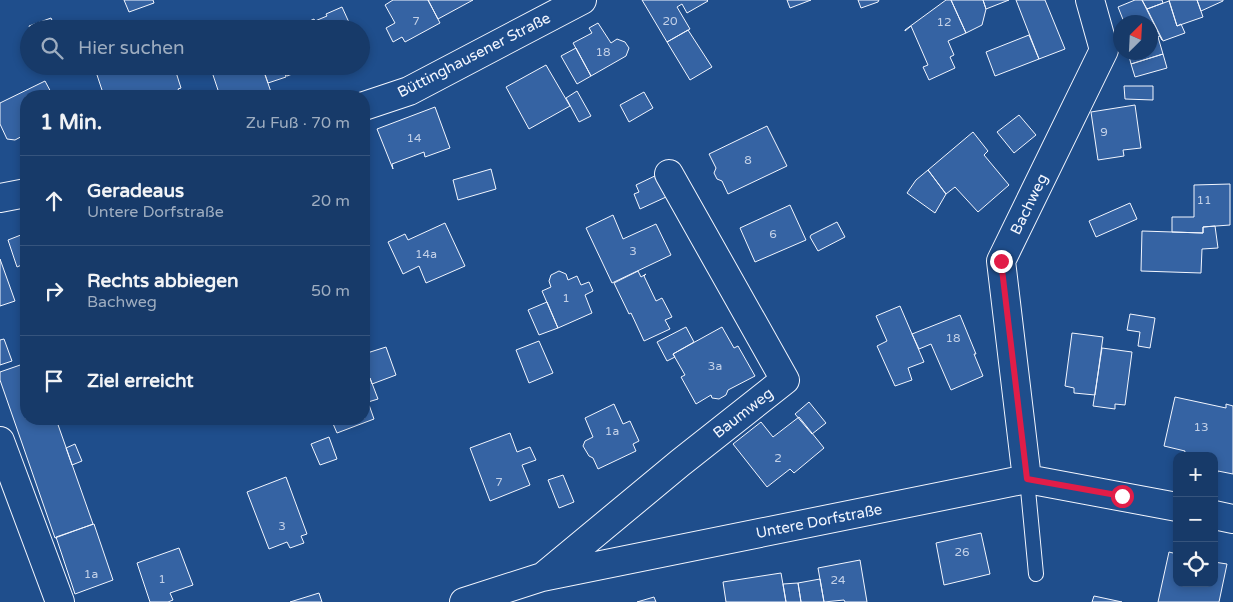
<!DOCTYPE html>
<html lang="de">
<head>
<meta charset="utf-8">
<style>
  body { margin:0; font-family:"Varela Round",sans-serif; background:#244571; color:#f1f3f6 }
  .controls { position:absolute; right:15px; bottom:15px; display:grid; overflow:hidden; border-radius:10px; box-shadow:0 2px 8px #0003 }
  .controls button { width:45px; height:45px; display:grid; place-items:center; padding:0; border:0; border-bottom:1px solid #36547d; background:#173a69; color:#f1f3f6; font:25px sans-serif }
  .compass { position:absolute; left:1113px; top:15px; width:45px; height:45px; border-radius:50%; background:#173a69; box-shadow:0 2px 8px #0003; rotate:24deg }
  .stop { position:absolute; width:15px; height:15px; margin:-11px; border:4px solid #e11d48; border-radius:50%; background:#fff }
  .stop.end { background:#e11d48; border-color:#fff; box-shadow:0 1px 5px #0008 }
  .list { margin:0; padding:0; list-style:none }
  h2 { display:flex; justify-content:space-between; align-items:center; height:65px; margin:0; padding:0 20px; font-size:21px }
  h2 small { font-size:16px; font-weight:400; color:#9eadc0 }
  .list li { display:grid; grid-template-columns:32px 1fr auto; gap:15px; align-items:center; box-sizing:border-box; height:90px; padding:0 20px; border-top:1px solid #36547d }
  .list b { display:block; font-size:19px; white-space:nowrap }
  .list p { margin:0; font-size:16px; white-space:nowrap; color:#9eadc0 }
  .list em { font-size:16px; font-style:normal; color:#9eadc0 }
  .icon { flex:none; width:28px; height:28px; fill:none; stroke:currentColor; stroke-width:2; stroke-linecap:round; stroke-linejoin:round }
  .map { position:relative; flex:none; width:1233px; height:602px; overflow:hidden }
  .search { position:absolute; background:#173a69; box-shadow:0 2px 8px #0003; left:20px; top:20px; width:350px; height:55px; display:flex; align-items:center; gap:12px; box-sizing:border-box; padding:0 18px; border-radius:28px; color:#9eadc0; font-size:19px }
  .panel { position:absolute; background:#173a69; box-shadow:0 2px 8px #0003; left:20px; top:90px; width:350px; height:335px; border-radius:20px }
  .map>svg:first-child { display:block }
  .building { fill:#3563a3; stroke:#f2f6ff }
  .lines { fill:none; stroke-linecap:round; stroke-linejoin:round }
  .lane-casing { stroke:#f2f6ff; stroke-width:16 }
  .street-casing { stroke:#f2f6ff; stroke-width:30 }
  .lane { stroke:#1f4e8c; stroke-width:14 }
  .street { stroke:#1f4e8c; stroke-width:28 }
  .route { stroke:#e11d48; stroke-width:6 }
  .labels { text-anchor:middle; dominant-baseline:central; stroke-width:4; stroke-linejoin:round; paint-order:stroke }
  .number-label { font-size:12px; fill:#c3d1e8 }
  .street-label { font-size:15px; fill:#f2f6ff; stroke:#1f4e8c }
</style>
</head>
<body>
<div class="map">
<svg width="1233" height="602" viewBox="0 0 1233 602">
  <rect width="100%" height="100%" fill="#1f4e8c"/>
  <path class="building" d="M124,0H153L154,3L129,12Z
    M393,0H428L440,23L405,42L402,37L393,42L386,28L395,23L385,5Z
    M428,0H473L438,19Z
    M642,0H707L708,1L687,13L682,4L677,7L690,29L667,42Z
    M787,0H811L790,8Z
    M858,0H879L878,2L861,8Z
    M946,0H951L966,33L948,41L954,55L950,57L955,68L929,80L923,67L928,65L911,26L905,31V30Z
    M951,0H983L986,9L982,25L966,33Z
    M983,0H1009L986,9Z
    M1016,0H1045L1065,49L1039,59Z
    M1135,0H1142L1162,40L1160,36L1158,37L1163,54L1131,64L1128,52H1150V22H1124L1118,7Z
    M1142,0H1162L1163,3L1147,9Z
    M1169,0H1197L1203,17L1177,26Z
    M1197,0H1223V1L1201,11Z
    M1169,1L1177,26L1181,24L1185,33L1163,41L1147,9Z
    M342,7L352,29H292L314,19L315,21L327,16L326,14Z
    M51,18L56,29H30L29,26Z
    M598,23L611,43L617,39L625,42L629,48L626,56L591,76L573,43L592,33L589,28Z
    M688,30L712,67L690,80L667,42Z
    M1029,35L1039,59L995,76L986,52Z
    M576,48L591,76L577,84L561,56Z
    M1163,54L1167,68L1135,77L1131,64Z
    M546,65L570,106L529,129L506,87Z
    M94,66H174L181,88L178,89L181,96H104Z
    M210,66H262L271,92L259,96H220Z
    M262,66H283L286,77L268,83Z
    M283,66H307L308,68L287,76Z
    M45,81L53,96H26V134L15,140L7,139L0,124V103Z
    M1124,86H1153V100L1125,99Z
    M577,91L591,116L579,122L566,98Z
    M644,92L653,108L629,122L620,105Z
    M1135,105L1141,148L1123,150L1124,156L1098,160L1091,112Z
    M435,107L450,148L425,157L424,152L392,164L393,169L377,129Z
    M1019,115L1036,135L1014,153L997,132Z
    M767,126L787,166L728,194L722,181L717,179L714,173L716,168L709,154Z
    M973,132L988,151L984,155L1009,185L978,212L955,187L946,194L928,170Z
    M491,169L496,189L458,200L453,180Z
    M928,170L946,194L935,213L907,193L916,180Z
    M661,173L666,197L640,209L634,194L639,192L636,185Z
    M1230,184V225L1203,227V233L1172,232V217H1194V185Z
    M1130,203L1137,219L1096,237L1089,221Z
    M790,205L806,240L755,262L740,228Z
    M613,215L623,239L656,224L671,255L612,283L586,228Z
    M837,222L845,237L818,251L810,237L811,235Z
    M445,223L465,266L426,283L419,266L403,274L388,242L405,234L408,240Z
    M1215,226L1218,248L1202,249L1201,273L1141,271L1142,231L1203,233V227Z
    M26,233V263L17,267L8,240Z
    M0,259L15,301L0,306Z
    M559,271L566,274L568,280L577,276L581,285L589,282L593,291L585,295L592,313L558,328L542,291L551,287L549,281L551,275Z
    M638,271L641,277L646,274L644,276L656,301L662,298L672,317L665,320L670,329L644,341L631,313L629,314L614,283Z
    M547,302L558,328L539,335L528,310Z
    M900,306L924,362L908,368L912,380L895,386L877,346L887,341L876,316Z
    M1130,314L1155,318L1150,348L1138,346L1140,332L1127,330Z
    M960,315L976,354H974L983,376L951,390L931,344L919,349L912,334Z
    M686,327L694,342L673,354L675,357L667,361L657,342Z
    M722,327L734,348L738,346L755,376L728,390L726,395L719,399L712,398L711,395L696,404L681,377L685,375L673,354Z
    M1072,333L1103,337L1095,395L1074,393V388L1065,386Z
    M4,339L12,361L0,365V340Z
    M539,341L553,373L529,383L516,350Z
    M386,347L396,375L372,384L370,378L367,379L364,371V354Z
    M1102,348L1132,352L1125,405L1115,404V409L1093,406Z
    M26,363V419H56L93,524L55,538L0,380V372Z
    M370,378L378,399L368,402L374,419L337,433L331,419H364V380Z
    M1175,397L1226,408V404L1233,406V474L1218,471L1217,475L1214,474V456H1184L1185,451L1164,446Z
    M809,402L826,423L812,434L795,414Z
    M614,404L623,424L630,421L639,441L633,444L636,451L598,469L593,458L589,456L583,446L585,441L593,437L585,418Z
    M799,417L824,448L794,473L790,469L767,487L733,444L761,422L773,437Z
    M510,433L517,452L530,447L536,460L522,465L530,485L490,501L470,448Z
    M329,437L337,459L320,465L311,444Z
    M75,444L82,461L72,465L66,448Z
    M563,475L574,502L559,508L548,480Z
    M286,477L307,534L301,536L304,543L290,548L287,542L269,549L247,492Z
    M94,524L113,580L75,594L56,537Z
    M981,533L990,574L944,585L936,543Z
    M179,548L193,585L170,593L173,600L168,602H150L137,563Z
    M1169,552L1177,554V583H1214V562L1227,564L1219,602H1158Z
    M860,560L867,602H845L844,600L824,602L818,568Z
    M781,573L786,602H726L723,582Z
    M820,579L824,602H801L798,583Z
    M798,583L801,602H786L783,584Z
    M319,593L322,602H290Z
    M1094,596L1122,602H1092Z
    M654,597L656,602H637Z"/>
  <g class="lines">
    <g class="lane-casing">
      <path id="lane" d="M1027,479L1036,574"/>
    </g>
    <g class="street-casing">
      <path id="street" d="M364,106L409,91L582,0
        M0,198L26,193
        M0,441L60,602
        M1027,479L1001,261L1104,50L1090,0
        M1214,515L1233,519
        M545,575L680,463L785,380L669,174
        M464,602L542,577L1027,479L1177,507"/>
    </g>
    <use href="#lane" class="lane"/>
    <use href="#street" class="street"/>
  </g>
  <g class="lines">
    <path class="route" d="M1001,261L1027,479L1122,496"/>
  </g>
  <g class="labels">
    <g class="number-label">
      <text x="416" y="21">7</text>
      <text x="670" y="21">20</text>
      <text x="944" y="22">12</text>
      <text x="603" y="52">18</text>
      <text x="1104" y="132">9</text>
      <text x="414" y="138">14</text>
      <text x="748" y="160">8</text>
      <text x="1204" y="200">11</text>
      <text x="773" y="234">6</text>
      <text x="633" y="251">3</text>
      <text x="426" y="254">14a</text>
      <text x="566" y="298">1</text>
      <text x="953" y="338">18</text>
      <text x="715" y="366">3a</text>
      <text x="1201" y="427">13</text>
      <text x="612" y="431">1a</text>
      <text x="778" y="458">2</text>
      <text x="499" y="482">7</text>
      <text x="282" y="526">3</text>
      <text x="962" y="552">26</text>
      <text x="91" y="574">1a</text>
      <text x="162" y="579">1</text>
      <text x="838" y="580">24</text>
    </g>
    <g class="street-label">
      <text transform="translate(474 55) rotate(-27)">Büttinghausener Straße</text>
      <text transform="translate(1029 204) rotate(-64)">Bachweg</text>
      <text transform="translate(743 413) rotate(-38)">Baumweg</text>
      <text transform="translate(819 521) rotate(-11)">Untere Dorfstraße</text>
    </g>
  </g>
</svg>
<div class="controls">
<button>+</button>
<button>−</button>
<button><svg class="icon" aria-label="locate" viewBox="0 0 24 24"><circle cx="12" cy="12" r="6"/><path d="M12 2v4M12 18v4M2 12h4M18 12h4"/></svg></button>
</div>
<svg class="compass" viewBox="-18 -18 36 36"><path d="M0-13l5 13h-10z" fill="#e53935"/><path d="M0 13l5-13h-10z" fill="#9eadc0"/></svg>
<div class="stop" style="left:1122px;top:496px"></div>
<div class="stop end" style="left:1001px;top:261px"></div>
<div class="search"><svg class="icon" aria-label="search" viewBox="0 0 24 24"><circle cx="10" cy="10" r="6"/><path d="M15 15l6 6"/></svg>Hier suchen</div>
<section class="panel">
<h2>1 Min.<small>Zu Fuß · 70 m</small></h2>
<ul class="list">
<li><svg class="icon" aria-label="ahead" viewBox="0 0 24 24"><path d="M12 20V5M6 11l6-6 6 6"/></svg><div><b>Geradeaus</b><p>Untere Dorfstraße</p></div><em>20 m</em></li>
<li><svg class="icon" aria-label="right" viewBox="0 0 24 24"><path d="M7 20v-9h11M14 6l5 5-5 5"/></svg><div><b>Rechts abbiegen</b><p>Bachweg</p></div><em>50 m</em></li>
<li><svg class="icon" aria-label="arrive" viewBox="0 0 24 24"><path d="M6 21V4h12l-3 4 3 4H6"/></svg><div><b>Ziel erreicht</b></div></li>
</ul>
</section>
</div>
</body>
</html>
